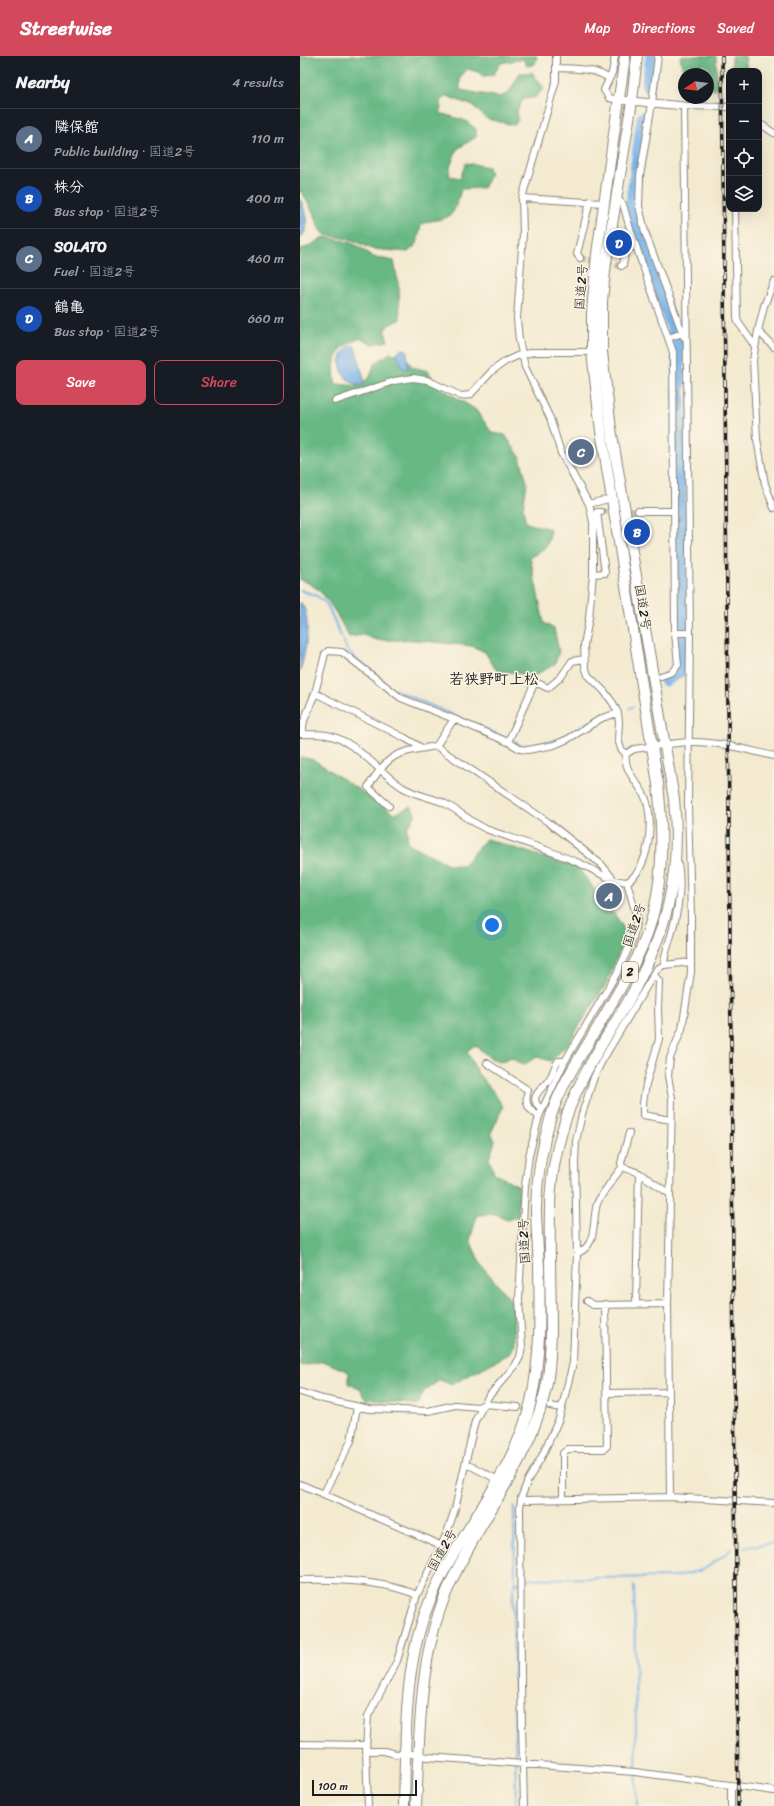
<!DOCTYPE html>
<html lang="en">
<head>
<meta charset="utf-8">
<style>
  body { margin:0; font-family:Sriracha,"Klee One",sans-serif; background:#242831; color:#f1f3f6 }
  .controls { position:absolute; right:12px; top:12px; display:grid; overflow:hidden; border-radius:8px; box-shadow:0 4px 16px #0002 }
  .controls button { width:36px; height:36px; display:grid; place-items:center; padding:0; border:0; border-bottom:1px solid #363941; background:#171b24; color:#f1f3f6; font:20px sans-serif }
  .compass { position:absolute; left:378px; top:12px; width:36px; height:36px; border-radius:50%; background:#171b24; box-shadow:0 4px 16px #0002; rotate:257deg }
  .scale { position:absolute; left:12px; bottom:10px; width:105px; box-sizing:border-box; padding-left:4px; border:2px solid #1c1c1c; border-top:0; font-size:11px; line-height:14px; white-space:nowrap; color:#1c1c1c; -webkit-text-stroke:3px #fcf5e5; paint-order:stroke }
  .you { position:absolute; left:192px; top:869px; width:14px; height:14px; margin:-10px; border:3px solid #fff; border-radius:50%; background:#1a73e8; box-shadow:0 0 0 6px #1a73e833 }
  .badge { display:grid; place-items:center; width:26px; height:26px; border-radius:50%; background:#d1495b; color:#fff; font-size:13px; font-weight:700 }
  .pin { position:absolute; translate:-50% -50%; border:2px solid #fff; box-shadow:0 1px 4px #0006 }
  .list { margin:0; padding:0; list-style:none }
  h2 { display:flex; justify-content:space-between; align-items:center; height:52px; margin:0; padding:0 16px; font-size:17px }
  h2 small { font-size:13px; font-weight:400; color:#9ea1a6 }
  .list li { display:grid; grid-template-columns:26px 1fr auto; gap:12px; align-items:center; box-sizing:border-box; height:60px; padding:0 16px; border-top:1px solid #363941 }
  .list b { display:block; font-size:15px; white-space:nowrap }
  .list p { margin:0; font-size:13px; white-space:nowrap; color:#9ea1a6 }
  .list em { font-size:13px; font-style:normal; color:#9ea1a6 }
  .actions { display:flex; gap:8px; padding:12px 16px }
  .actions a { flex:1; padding:9px 0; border:1px solid #d1495b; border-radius:8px; text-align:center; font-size:14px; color:#d1495b }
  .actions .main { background:#d1495b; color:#fff }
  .icon { flex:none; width:22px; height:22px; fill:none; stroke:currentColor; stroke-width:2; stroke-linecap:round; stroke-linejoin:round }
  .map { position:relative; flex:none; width:474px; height:1750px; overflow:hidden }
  header { display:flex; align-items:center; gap:24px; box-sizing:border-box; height:56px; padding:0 20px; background:#d1495b; color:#fff }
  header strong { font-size:19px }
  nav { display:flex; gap:22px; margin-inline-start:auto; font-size:14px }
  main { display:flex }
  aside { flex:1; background:#171b24 }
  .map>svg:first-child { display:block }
  .forest { fill:#68b884; stroke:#426a50 }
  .water { fill:#78b3e9; stroke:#4a6882 }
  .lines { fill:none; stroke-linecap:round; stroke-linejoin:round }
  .stream { stroke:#78b3e9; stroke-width:2 }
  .river { stroke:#78b3e9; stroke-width:13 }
  .minor-tunnel { stroke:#c8c1ac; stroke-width:6; stroke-dasharray:6 3; stroke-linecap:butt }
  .minor-casing { stroke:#888376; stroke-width:8 }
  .tertiary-casing { stroke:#888376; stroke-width:9 }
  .trunk-casing { stroke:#888376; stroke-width:12 }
  .minor { stroke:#fff; stroke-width:6 }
  .tertiary { stroke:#fff; stroke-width:7 }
  .trunk { stroke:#fff; stroke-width:10 }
  .rail-casing { stroke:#1c1c1c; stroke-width:3.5 }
  .rail { stroke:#fcf5e5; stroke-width:2; stroke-dasharray:6; stroke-linecap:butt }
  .labels { text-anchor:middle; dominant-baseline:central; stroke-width:3; stroke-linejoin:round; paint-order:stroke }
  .shield { fill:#fcf5e5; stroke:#5f5d58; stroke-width:1 }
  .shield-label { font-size:12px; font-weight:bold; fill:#1c1c1c }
  .street-label { font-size:13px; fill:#1c1c1c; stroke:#fcf5e5 }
  .quarter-label { font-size:15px; font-weight:bold; fill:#1c1c1c; stroke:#fcf5e5 }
</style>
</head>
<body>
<header>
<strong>Streetwise</strong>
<nav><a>Map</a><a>Directions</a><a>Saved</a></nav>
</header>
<main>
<aside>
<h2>Nearby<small>4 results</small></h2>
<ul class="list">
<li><span class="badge" style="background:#5c6f8a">A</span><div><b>隣保館</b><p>Public building · 国道2号</p></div><em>110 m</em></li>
<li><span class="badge" style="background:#1a4fb4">B</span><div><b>株分</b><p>Bus stop · 国道2号</p></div><em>400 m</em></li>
<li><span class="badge" style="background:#5c6f8a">C</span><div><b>SOLATO</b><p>Fuel · 国道2号</p></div><em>460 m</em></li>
<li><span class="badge" style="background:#1a4fb4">D</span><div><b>鶴亀</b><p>Bus stop · 国道2号</p></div><em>660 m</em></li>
</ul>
<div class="actions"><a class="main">Save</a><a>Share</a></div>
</aside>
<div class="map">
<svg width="474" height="1750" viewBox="0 0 474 1750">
  <rect width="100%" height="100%" fill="#fcf5e5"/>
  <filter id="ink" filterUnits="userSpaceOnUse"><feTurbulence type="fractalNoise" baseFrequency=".025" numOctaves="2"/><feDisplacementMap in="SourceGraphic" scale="8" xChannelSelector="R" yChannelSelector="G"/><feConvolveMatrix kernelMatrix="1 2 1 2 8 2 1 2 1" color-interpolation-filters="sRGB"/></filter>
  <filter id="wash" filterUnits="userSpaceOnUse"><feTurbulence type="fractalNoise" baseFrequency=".012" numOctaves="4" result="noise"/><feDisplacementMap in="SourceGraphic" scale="16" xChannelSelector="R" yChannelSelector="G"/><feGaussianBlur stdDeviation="0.9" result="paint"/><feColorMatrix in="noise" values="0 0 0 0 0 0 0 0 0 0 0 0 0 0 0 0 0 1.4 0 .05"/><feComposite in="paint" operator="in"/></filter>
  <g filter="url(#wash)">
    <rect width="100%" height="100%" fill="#f3ead0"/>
    <path class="forest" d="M0,0H237L235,8L227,10L223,3L201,7L193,19L183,20L178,16L167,13L160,22V34L199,41L208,38L220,17H233C236,26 242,26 244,33L234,42L223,43L217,55L218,64L214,69L187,63L173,50L147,40L142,43L140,57L166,65L176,73V81L157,93L150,111L149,120L160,122L166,107L188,111L190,119L183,132L161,133C159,140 156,156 149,160C141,165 130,163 121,169L117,188L108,196L72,193L53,184L26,179L19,173L16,162L2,136H0Z
      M380,0H416L417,31L413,35L411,15L404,8L397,10L394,18L384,17Z
      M432,0H445L447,15H432Z
      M24,181L48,186L60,191L73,201L94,205L99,232L100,264L88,269L85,275L88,285L73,288L59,282C34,295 33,301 35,328L58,330L70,321L75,307L90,297L106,301L112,311L128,315L138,330L176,354L192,377L205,379L220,401L227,427L223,452L226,467L250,473C250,490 245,494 230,501L244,567L254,573L259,595L255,608L234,620L196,614L185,596L172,590L116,584H77L63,579L49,581C37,560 25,530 0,524V193L8,191Z
      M0,701L14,704L95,758L111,750L116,759L107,772L108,787L150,809H163L186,783L278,812L293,831L303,855L314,857L324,873L320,895L306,928L267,989L251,1005L237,1001L223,1009L210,1001L200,1006L189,1001L175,989L167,995L178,1018L193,1035L203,1051L191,1077L195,1085L189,1103L194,1117L219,1130L218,1161L207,1163L196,1158L177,1159L170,1184L181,1209L213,1247L214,1290L209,1298L151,1329L140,1324L124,1335L118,1349L66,1343L60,1332L49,1328V1316L23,1305L3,1310L0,1309Z"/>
    <path class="water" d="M0,143C5,152 11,174 0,182Z
      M53,289L55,291L63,320L64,329C42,331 30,299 53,289Z
      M103,293L107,294L108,313L103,312L96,297Z
      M0,546C13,558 5,600 0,615Z"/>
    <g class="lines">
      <path class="stream" d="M0,534L17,540L27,548L48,596L84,625
        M95,634L206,682L224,691L257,684L298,661
        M329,652L333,651
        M214,1450L215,1529L213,1534L216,1750
        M444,1491L474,1487
        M215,1529L227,1523L374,1521L403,1514L423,1500L431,1493
        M334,1530L337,1750"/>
      <path class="river" d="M348,30L352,0
        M343,62L332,147L336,170L378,286L382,601L381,614L366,624"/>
    </g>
  </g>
  <g filter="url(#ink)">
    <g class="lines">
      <path class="minor-tunnel" d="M280,202L321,210
        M301,456L338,455
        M241,1053L274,1058"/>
      <g class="minor-casing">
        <path id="minor" d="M256,0V25L222,142L223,178L217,263L219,284L225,311L250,362L261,397L289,448L293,466V518L289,562L284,589L285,610L288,619L304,635L313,647L318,657L319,667L318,683L321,693L326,698
          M315,0L312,17L304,34L309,42L320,44
          M358,0L352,47L340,120L339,150L345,176L384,281
          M256,12C273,13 296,12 309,23
          M459,67L474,77
          M222,142L303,147
          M316,142L323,148L330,173L373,296L375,577L378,609L372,616L361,620
          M435,153L437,261L438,266L454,289
          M280,202L277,198L290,145
          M321,210L323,209L326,192L335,190
          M474,225L464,250L458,275L453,304L457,383L465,428L474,452
          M458,275L474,291
          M368,282L383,277
          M35,345L94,325L113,322L127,324L161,340L170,339L192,315L206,305L217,300L233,296H292
          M289,448L312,442
          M338,455H374
          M293,518L305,517L297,456H301
          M375,577H390
          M15,637L105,682L122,692
          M0,678C9,678 19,678 27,679C55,684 79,716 102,731C115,739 129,741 142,746C158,754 171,766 186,773C217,784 249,794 279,807C295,814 308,825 327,826
          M2,678L4,665L15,637L25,598L28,595L42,596L101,642L154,663L208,686L220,693L228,694L254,689L268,683L302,662L318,657
          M208,686L235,626L248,632L261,621L272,605L284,603
          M136,690L248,766L302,809L314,824
          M89,750L68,731C90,696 96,697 136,690L154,663
          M364,909L391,906
          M354,919L359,925L358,952L359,983L346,1028L343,1047V1059L371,1064
          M187,1007L228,1034C224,1047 228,1054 239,1060
          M241,1053C226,1040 244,1033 250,1022C254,1016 254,1010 258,1005H265
          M322,1111L339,1117L370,1138
          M277,1197C298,1191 292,1163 297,1148C300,1139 316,1120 322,1111L321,1107L329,1077
          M287,1245L293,1249L368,1248
          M336,1248L339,1117
          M0,1336L23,1343L69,1353L128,1355L155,1349L178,1351L184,1348L218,1351
          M307,1337L368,1336
          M250,1350L262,1352
          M166,1409L173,1411L198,1424
          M0,1428L134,1486L141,1490
          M24,1437L51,1385L57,1351
          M370,1441L368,1248L372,1042L368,1020L370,1002L382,973L391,916V861L388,749L390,577L384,50L429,51
          M221,1442L227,1444L370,1441L474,1447
          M263,1443V1397L268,1393H304L307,1390L305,1248
          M0,1524C35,1523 85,1525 117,1539
          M0,1688L66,1689
          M66,1695H84L96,1698L106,1697L128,1701L335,1716L474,1735
          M68,1750L66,1695L68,1660L97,1605L117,1539L147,1477L155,1453L175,1365L188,1341L215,1310L220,1301L222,1290L219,1243L225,1130L229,1100L239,1060L265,1005L317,917L333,883L337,862L327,826C349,813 355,764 345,741C339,727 323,715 326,698L334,693C352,691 371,687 389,686C417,685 447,694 474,700
          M224,1750L221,1628L220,1452L221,1442L228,1424L241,1402L259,1363L273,1307L277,1197L275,1106L276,1085L282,1058L294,1021L302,1005L357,913L364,909C364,898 369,887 372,876C378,855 382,829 378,807
          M431,1750V1729"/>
      </g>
      <g class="tertiary-casing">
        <path id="tertiary" d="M320,44L384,50"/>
      </g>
      <g class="trunk-casing">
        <path id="trunk" d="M104,1750C106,1683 103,1610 129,1547C157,1477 214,1420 231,1345C241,1301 240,1255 239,1210C238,1190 236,1170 236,1151C237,1120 242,1090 251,1060C261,1028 282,998 299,969C313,944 329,920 341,893C364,842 364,783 358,728L301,375L292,296V256L297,198L325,0
          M116,1750C120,1677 118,1603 147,1535C176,1467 226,1412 244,1340C250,1319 250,1298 251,1276C251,1235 249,1195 250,1154C250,1123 256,1094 265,1065C279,1022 304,985 327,947C366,879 382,822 374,743L311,373L302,296V245L306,206L332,45L337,0"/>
      </g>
      <use href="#minor" class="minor"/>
      <use href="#tertiary" class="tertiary"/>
      <use href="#trunk" class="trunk"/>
      <g class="rail-casing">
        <path id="rail" d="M422,0L438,1750"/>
      </g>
      <use href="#rail" class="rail"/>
    </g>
  </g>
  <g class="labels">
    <rect class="shield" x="322" y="906" width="16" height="20" rx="3"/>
    <g class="shield-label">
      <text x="330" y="916">2</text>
    </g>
    <g class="street-label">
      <text transform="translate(281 231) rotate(-86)">国道2号</text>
      <text transform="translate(343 551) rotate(81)">国道2号</text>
      <text transform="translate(334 869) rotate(-72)">国道2号</text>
      <text transform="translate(224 1185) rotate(-93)">国道2号</text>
      <text transform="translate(142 1494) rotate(-61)">国道2号</text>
    </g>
    <g class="quarter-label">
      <text x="194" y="623">若狭野町上松</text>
    </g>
  </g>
</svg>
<div class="controls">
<button>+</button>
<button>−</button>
<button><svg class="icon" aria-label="locate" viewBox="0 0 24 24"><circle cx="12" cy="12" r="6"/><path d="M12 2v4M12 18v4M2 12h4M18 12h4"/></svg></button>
<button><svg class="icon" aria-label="layers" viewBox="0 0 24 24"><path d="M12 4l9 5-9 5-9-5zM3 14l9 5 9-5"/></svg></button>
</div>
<svg class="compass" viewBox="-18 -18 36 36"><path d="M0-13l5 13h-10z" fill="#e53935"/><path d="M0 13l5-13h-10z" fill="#9ea1a6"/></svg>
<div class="scale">100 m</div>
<div class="you"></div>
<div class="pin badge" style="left:309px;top:840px;background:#5c6f8a">A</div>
<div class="pin badge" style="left:337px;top:476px;background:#1a4fb4">B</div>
<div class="pin badge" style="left:281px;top:396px;background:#5c6f8a">C</div>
<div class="pin badge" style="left:319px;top:187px;background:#1a4fb4">D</div>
</div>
</main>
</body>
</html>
